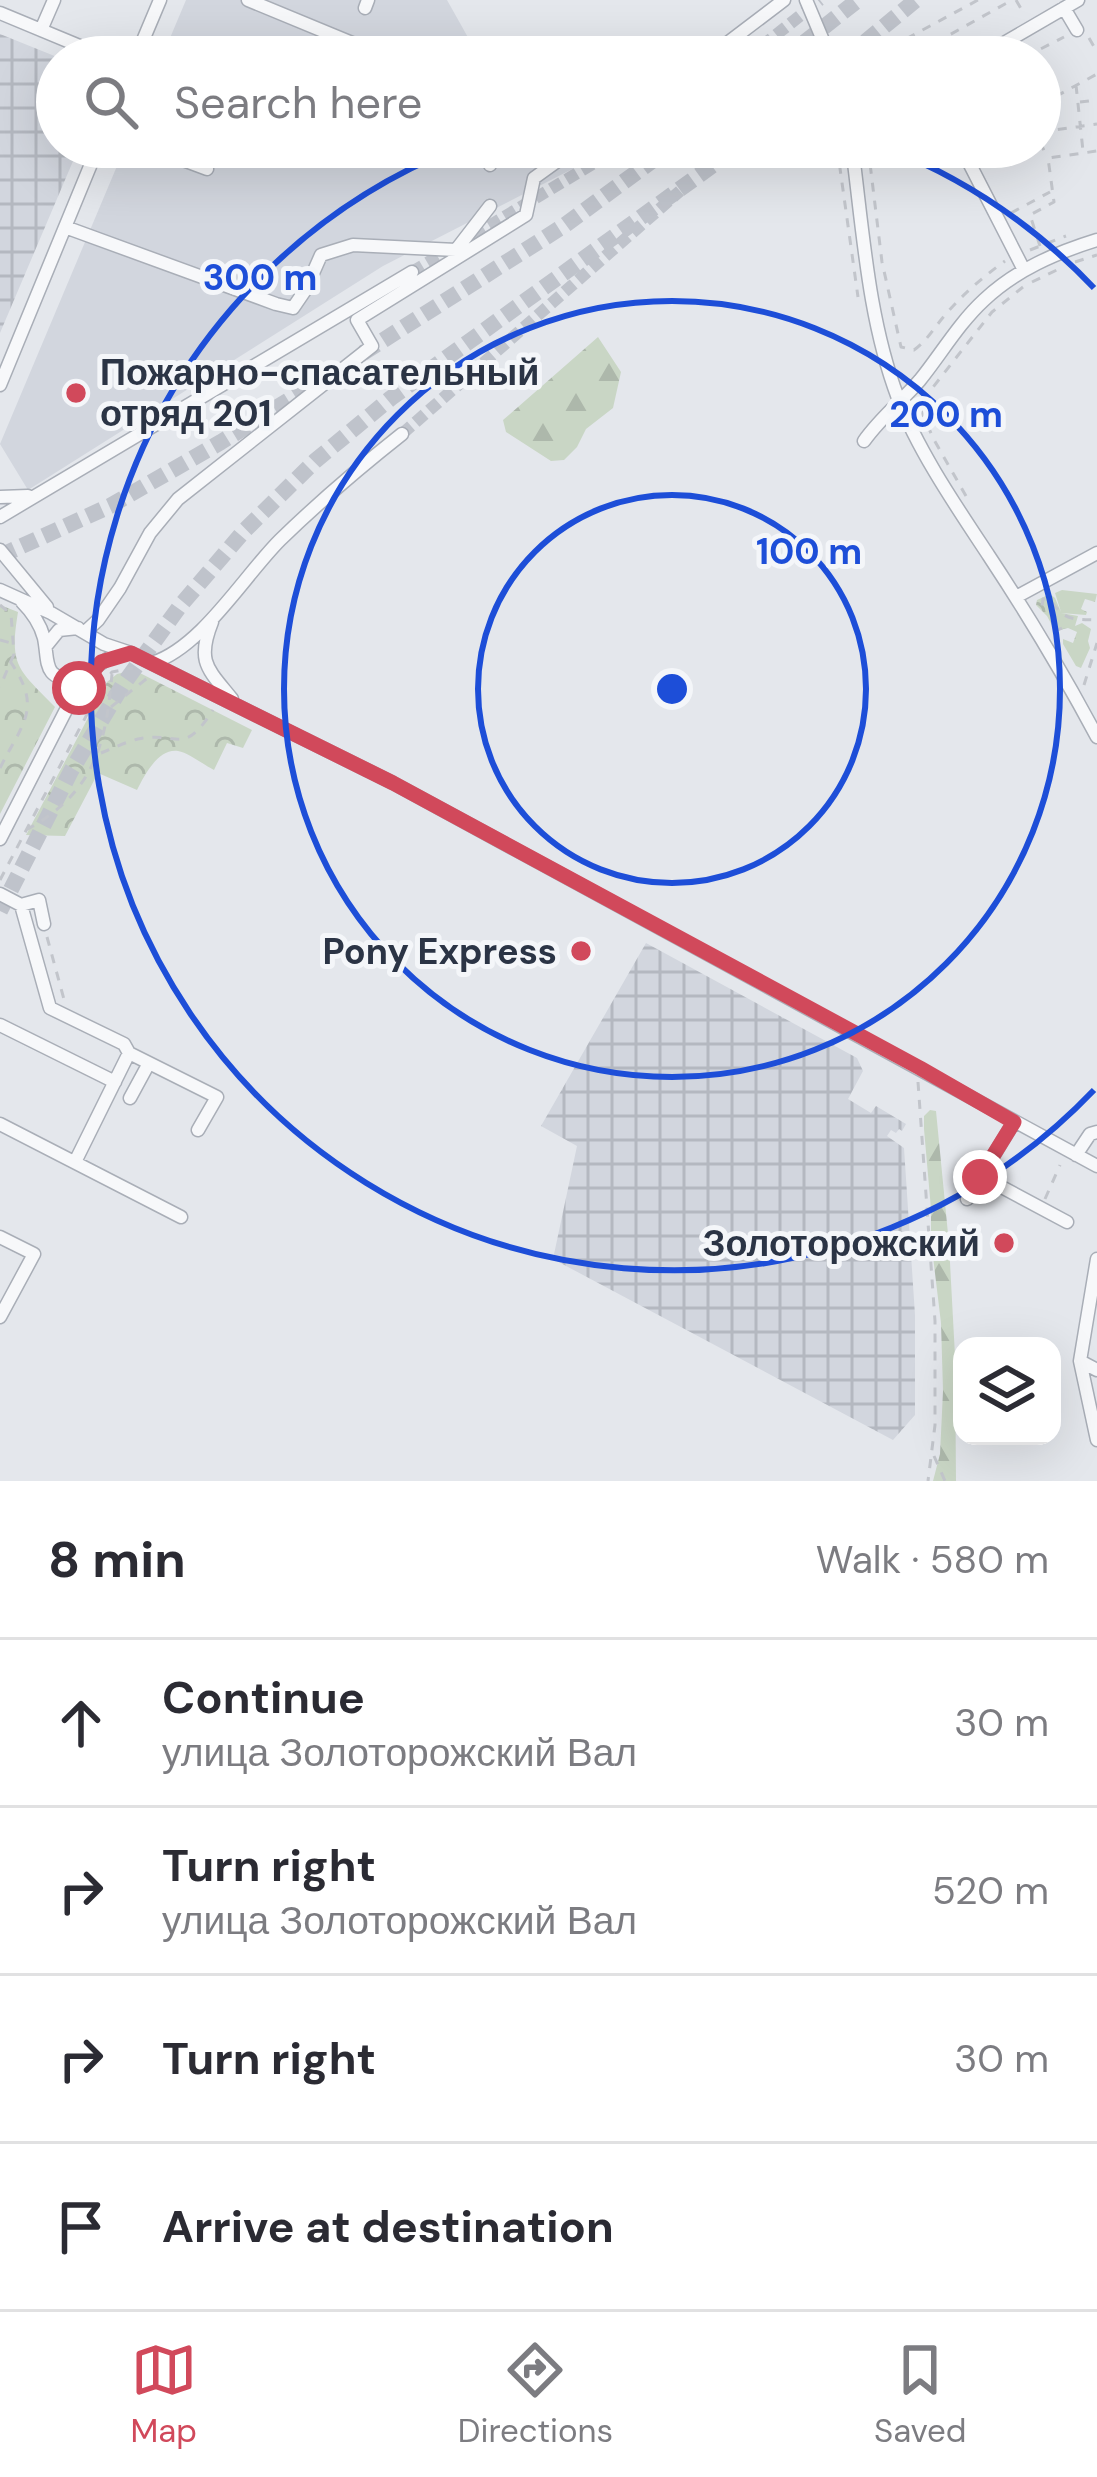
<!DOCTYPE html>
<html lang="en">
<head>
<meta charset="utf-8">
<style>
  body { margin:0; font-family:"DM Sans",sans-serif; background:#f7f7f7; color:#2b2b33 }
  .controls { position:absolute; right:36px; bottom:36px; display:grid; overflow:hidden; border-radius:24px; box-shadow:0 12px 48px #0002 }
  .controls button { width:108px; height:108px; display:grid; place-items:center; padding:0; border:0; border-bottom:3px solid #e1e1e2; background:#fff; color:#2b2b33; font:60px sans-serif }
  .stop { position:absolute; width:36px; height:36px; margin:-27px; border:9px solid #d1495b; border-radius:50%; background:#fff }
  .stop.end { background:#d1495b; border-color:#fff; box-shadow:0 3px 12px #0008 }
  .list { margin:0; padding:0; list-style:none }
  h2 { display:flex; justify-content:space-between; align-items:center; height:156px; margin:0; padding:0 48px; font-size:51px }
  h2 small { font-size:39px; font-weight:400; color:#7c7c81 }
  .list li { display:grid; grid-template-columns:78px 1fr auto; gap:36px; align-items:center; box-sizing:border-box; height:168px; padding:0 48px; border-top:3px solid #e1e1e2 }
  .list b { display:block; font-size:45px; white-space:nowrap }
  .list p { margin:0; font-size:39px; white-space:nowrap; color:#7c7c81 }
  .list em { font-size:39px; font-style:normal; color:#7c7c81 }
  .icon { flex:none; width:66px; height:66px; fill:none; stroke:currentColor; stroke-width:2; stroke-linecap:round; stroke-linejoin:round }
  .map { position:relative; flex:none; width:1097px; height:1481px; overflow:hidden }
  .search { position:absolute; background:#fff; box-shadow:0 12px 48px #0002; left:36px; right:36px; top:36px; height:132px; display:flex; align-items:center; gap:30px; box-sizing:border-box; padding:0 42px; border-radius:66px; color:#7c7c81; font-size:45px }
  .sheet { height:828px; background:#fff }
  nav { display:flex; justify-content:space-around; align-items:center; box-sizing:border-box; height:168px; border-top:3px solid #e1e1e2; background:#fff; font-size:33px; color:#7c7c81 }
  nav a { display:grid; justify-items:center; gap:6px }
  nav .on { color:#d1495b }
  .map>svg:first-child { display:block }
  .built { fill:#d2d6de }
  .industrial { fill:url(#industrial-grid) }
  .forest { fill:url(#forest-firs) }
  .park { fill:url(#park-crowns) }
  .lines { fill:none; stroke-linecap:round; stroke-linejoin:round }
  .minor-tunnel { stroke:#bfc3cb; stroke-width:12; stroke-dasharray:12 6; stroke-linecap:butt }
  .major-tunnel { stroke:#bfc3cb; stroke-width:16; stroke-dasharray:16 8; stroke-linecap:butt }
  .minor-casing { stroke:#a9aeb7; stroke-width:15 }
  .path { stroke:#c2c5cb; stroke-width:3; stroke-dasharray:9 9; stroke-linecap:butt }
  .minor { stroke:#f7f8fa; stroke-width:12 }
  .route { stroke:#d1495b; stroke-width:15 }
  .ring { fill:none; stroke:#1d4ed8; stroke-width:6 }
  .poi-dot { fill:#d1495b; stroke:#f4f6f9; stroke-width:4.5 }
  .labels { text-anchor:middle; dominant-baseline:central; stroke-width:10; stroke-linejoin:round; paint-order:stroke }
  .poi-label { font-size:36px; font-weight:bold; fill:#2b3445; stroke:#f4f6f9; text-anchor:end }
  .centre { fill:#1d4ed8; stroke:#f4f6f9; stroke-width:6 }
  .ring-label { font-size:36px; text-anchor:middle; font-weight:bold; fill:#1d4ed8; stroke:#f4f6f9; stroke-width:10; stroke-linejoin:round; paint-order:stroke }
</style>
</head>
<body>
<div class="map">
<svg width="1097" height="1481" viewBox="0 0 1097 1481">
  <defs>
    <pattern id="industrial-grid" width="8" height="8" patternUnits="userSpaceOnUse" patternTransform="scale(3)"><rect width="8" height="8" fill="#d2d6de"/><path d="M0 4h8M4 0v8" fill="none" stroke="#b4b8c0"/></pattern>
    <pattern id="forest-firs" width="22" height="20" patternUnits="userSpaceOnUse" patternTransform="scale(3)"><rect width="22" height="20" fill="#c9d6c5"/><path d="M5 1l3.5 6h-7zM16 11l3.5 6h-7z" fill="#adb8ab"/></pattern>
    <pattern id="park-crowns" width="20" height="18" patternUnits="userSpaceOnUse" patternTransform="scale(3)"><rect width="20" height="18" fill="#c9d6c5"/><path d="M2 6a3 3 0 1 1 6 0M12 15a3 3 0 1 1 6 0" fill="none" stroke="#adb8ab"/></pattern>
  </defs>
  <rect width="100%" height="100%" fill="#e4e7ec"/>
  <path class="built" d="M186,0H447L479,57H162Z
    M125,147H543L546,151L567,147H606L584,163L383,266L28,490L0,444Z"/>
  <path class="industrial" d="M0,34L57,57V147H79L0,333Z
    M646,943L857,1058L863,1071L848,1099L871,1113L876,1106L906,1124L902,1131L899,1129L896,1133L891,1130L887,1136L904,1148L915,1315V1415L893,1440L553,1259L577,1146L541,1126Z"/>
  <path class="forest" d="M598,337L621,372L613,408L586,429L577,447L564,460L551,461L506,432L503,420Z
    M930,1110L936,1111L949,1244L955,1356L956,1481H933L940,1454L943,1391L941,1323L931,1240V1209L924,1129V1116Z"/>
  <path class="park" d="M1062,590L1097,594L1095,602L1085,599L1081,609L1087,612L1086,615L1061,613L1078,616L1075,626L1082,623L1091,629L1088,641L1090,648L1081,668L1076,666L1063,644V639L1073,643L1077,632L1068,628L1055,631L1047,616L1036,605L1037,600L1050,594L1055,598L1061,612L1055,593Z
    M0,605L18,612C9,667 18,669 55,707L0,814Z
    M134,670L252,730L243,748L227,743L214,770C204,765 189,753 178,751C158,748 144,776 137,790L98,773L65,836L26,835L107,682L117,674Z"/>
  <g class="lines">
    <path class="minor-tunnel" d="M748,57L820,0
      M412,272L621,147
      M402,434L680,191"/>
    <path class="major-tunnel" d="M786,57L858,0
      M847,57L916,0
      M363,353L565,225L671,147
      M0,556L110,506L221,442L331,374
      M0,911L71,771L122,686L180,606L244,531L315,461L391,398L738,147"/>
    <g class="minor-casing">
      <path id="minor" d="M248,0L386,57
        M806,0L830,57
        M365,8L368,0
        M1064,8L1077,30
        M0,13L106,57
        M41,30L54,0
        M136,57L160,0
        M709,57L784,0
        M980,57L1078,0
        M148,147L207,169
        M852,147C863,230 868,319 898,398C918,451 958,509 989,556C1028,615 1064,675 1097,737
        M961,147L1024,270
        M490,165L497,147
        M65,227L276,304L293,308L306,289L321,255L353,245L456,250L490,206
        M0,385L98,147
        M864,441C881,417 902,401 920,380C941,354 959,323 984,300C1016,270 1055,253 1097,240
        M0,497L28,496
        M0,517L412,272
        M0,550L47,607
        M0,590L51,613L104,644L131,653L393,783L1097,1166
        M1016,597L1097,553
        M22,602C33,613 40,623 44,638C49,663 42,679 76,680L109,658L128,653
        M212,622C196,662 208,669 232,699
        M85,632L98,620L120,588L150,533L178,499L372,346L357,320L526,215L534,178L577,147
        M46,646L59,630L78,628
        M152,663C201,648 244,576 280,540C319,502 359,468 402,434
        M0,839L65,712L89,674
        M0,894L21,905L50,1008L124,1044L129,1053L75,1162
        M21,905L39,900L44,924
        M0,1025L115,1082
        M129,1053L217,1097L198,1130
        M130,1098L149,1063
        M0,1124L181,1217
        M1076,1155L1090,1134L1097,1132
        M981,1176L1067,1222
        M967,1199L1014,1122
        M0,1237L34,1254L0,1317
        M1097,1259L1080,1361L1097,1440
        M1080,1361L1097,1370"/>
    </g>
    <path class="path" d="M1016,0L1024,14
      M910,37L919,52L1012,0
      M1089,38L1097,52
      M837,39L893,46L978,0
      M1025,57L1064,37
      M1076,85L1083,151
      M1080,102L1097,100
      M1040,105L1097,74
      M1040,132L1097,124
      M1040,142L1047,157
      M837,147L858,297
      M868,147L882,262L901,347L914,350C928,340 935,326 946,314C964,293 983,277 1005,261
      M1011,213L1050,192
      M1040,246L1030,215L1054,202L1048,158L1097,151
      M1030,250L1066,236
      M1075,262L1097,255
      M1032,282L1061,268
      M966,496L933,438L919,405L992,312L1023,287
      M0,605L11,614L14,654L0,687
      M1062,628L1058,630L1053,623L1051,611L1042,606L1043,599H1050C1064,621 1072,619 1097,620
      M0,640L11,643
      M1084,685L1097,643
      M111,707L150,676
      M101,753C113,748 126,742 138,739C179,731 183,757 213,710
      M0,768C23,722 43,709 10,661
      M26,830C94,793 106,745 112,674
      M0,880L104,682L112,672L133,668
      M47,937L65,1003
      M918,1082L935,1321V1425L928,1481
      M1045,1199L1060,1165
      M934,1456L945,1481"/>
    <use href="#minor" class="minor"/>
  </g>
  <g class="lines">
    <path class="route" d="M79,688L101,662L131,653L393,783L920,1068L1014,1122L980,1177"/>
  </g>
  <g class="ring">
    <circle cx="672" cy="689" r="194"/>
    <circle cx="672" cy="689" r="388"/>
    <path d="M1094 1090A582 582 0 1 1 459 147M885 147A582 582 0 0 1 1094 288"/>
  </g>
  <g class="poi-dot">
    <circle cx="76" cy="393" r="12"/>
    <circle cx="581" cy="951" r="12"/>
    <circle cx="1004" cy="1243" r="12"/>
  </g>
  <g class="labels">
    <g class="poi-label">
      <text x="100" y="372" text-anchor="start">Пожарно-спасательный<tspan x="100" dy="41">отряд 201</tspan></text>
      <text x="557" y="951">Pony Express</text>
      <text x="980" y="1243">Золоторожский</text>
    </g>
  </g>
  <circle cx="672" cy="689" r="18" class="centre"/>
  <g class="ring-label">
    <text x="260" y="290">300 m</text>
    <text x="946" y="427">200 m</text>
    <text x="809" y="564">100 m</text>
  </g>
</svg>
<div class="controls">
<button><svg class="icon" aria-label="layers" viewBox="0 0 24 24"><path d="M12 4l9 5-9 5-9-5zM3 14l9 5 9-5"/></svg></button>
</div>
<div class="stop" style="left:79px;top:688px"></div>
<div class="stop end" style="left:980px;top:1177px"></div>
<div class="search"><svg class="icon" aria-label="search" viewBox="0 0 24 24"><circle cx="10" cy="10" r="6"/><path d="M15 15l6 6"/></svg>Search here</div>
</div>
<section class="sheet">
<h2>8 min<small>Walk · 580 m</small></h2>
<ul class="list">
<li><svg class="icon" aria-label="ahead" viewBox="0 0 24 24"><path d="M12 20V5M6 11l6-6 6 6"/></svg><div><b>Continue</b><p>улица Золоторожский Вал</p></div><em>30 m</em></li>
<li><svg class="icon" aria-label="right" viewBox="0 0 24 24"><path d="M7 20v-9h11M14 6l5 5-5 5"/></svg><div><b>Turn right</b><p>улица Золоторожский Вал</p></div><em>520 m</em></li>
<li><svg class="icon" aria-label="right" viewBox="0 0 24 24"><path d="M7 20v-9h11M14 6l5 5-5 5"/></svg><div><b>Turn right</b></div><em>30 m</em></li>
<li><svg class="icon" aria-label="arrive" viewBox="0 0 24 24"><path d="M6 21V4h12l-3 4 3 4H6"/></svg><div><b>Arrive at destination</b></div></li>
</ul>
</section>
<nav>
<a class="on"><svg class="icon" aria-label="map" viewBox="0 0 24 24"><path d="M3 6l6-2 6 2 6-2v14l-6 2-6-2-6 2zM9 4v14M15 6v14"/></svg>Map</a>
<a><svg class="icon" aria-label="directions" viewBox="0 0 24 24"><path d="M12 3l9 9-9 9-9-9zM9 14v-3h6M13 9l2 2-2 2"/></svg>Directions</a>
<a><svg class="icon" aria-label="saved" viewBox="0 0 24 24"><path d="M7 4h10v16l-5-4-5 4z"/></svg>Saved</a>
</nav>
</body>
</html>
